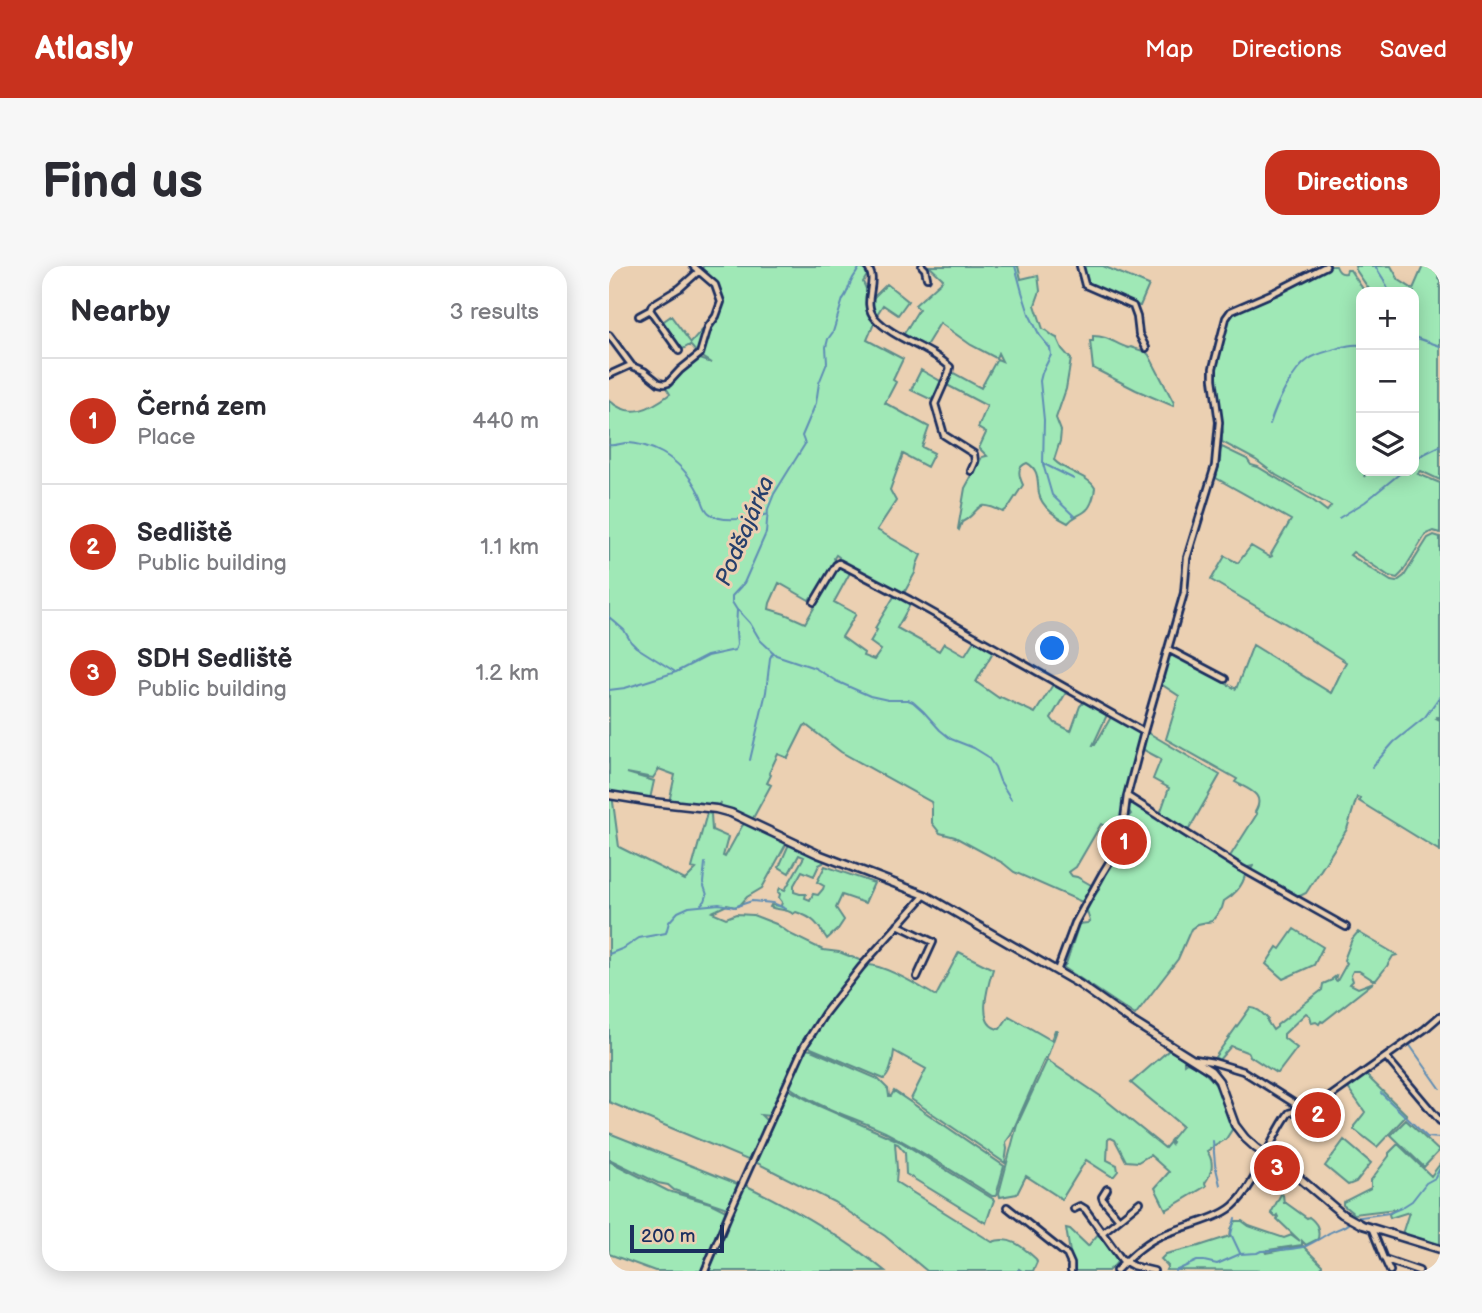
<!DOCTYPE html>
<html lang="en">
<head>
<meta charset="utf-8">
<style>
  body { margin:0; font-family:"Balsamiq Sans",sans-serif; background:#f7f7f7; color:#2b2b33 }
  .controls { position:absolute; right:21px; top:21px; display:grid; overflow:hidden; border-radius:14px; box-shadow:0 4px 18px #0003 }
  .controls button { width:63px; height:63px; display:grid; place-items:center; padding:0; border:0; border-bottom:2px solid #e1e1e2; background:#fff; color:#2b2b33; font:35px sans-serif }
  .scale { position:absolute; left:21px; bottom:18px; width:94px; box-sizing:border-box; padding-left:7px; border:4px solid #1b2f5e; border-top:0; font-size:19px; line-height:24px; white-space:nowrap; color:#1b2f5e; -webkit-text-stroke:5px #ebd0b2; paint-order:stroke }
  .you { position:absolute; left:444px; top:383px; width:24px; height:24px; margin:-18px; border:5px solid #fff; border-radius:50%; background:#1a73e8; box-shadow:0 0 0 10px #1a73e833 }
  .badge { display:grid; place-items:center; width:46px; height:46px; border-radius:50%; background:#c8321e; color:#fff; font-size:23px; font-weight:700 }
  .pin { position:absolute; translate:-50% -50%; border:4px solid #fff; box-shadow:0 2px 7px #0006 }
  .list { margin:0; padding:0; list-style:none }
  h2 { display:flex; justify-content:space-between; align-items:center; height:91px; margin:0; padding:0 28px; font-size:30px }
  h2 small { font-size:23px; font-weight:400; color:#7c7c81 }
  .list li { display:grid; grid-template-columns:46px 1fr auto; gap:21px; align-items:center; box-sizing:border-box; height:126px; padding:0 28px; border-top:2px solid #e1e1e2 }
  .list b { display:block; font-size:26px; white-space:nowrap }
  .list p { margin:0; font-size:23px; white-space:nowrap; color:#7c7c81 }
  .list em { font-size:23px; font-style:normal; color:#7c7c81 }
  .icon { flex:none; width:38px; height:38px; fill:none; stroke:currentColor; stroke-width:2; stroke-linecap:round; stroke-linejoin:round }
  .map { position:relative; flex:none; width:831px; height:1005px; overflow:hidden; border-radius:21px }
  header { display:flex; align-items:center; gap:42px; box-sizing:border-box; height:98px; padding:0 35px; background:#c8321e; color:#fff }
  header strong { font-size:33px }
  nav { display:flex; gap:38px; margin-inline-start:auto; font-size:24px }
  .intro { display:flex; align-items:center; justify-content:space-between; box-sizing:border-box; height:168px; padding:0 42px }
  h1 { margin:0; font-size:49px }
  .button { padding:18px 32px; border-radius:21px; background:#c8321e; color:#fff; font-size:24px; font-weight:700 }
  main { display:flex; gap:42px; padding:0 42px }
  aside { flex:1; background:#fff; border-radius:21px; box-shadow:0 4px 18px #0003 }
  .map>svg:first-child { display:block }
  .green { fill:#9fe8b6; stroke:#5d8c8a; stroke-width:2 }
  .lines { fill:none; stroke-linecap:round; stroke-linejoin:round }
  .stream { stroke:#5f8db4; stroke-width:2 }
  .minor-casing { stroke:#1b2f5e; stroke-width:10 }
  .major-casing { stroke:#1b2f5e; stroke-width:11 }
  .minor { stroke:#ebd0b2; stroke-width:4.5 }
  .major { stroke:#ebd0b2; stroke-width:6 }
  .labels { text-anchor:middle; dominant-baseline:central; stroke-width:6; stroke-linejoin:round; paint-order:stroke }
  .water-label { font-size:23px; font-style:italic; fill:#263f6c; stroke:#ebd0b2 }
</style>
</head>
<body>
<header>
<strong>Atlasly</strong>
<nav><a>Map</a><a>Directions</a><a>Saved</a></nav>
</header>
<div class="intro"><h1>Find us</h1><a class="button">Directions</a></div>
<main>
<aside>
<h2>Nearby<small>3 results</small></h2>
<ul class="list">
<li><span class="badge">1</span><div><b>Černá zem</b><p>Place</p></div><em>440 m</em></li>
<li><span class="badge">2</span><div><b>Sedliště</b><p>Public building</p></div><em>1.1 km</em></li>
<li><span class="badge">3</span><div><b>SDH Sedliště</b><p>Public building</p></div><em>1.2 km</em></li>
</ul>
</aside>
<div class="map">
<svg width="831" height="1005" viewBox="0 0 831 1005">
  <rect width="100%" height="100%" fill="#ebd0b2"/>
  <filter id="ink" filterUnits="userSpaceOnUse"><feTurbulence type="fractalNoise" baseFrequency=".0143" numOctaves="2"/><feDisplacementMap in="SourceGraphic" scale="14" xChannelSelector="R" yChannelSelector="G"/><feConvolveMatrix kernelMatrix="1 2 1 2 8 2 1 2 1" color-interpolation-filters="sRGB"/></filter>
  <g filter="url(#ink)">
    <path class="green" d="M95,0H259L260,6L254,16L262,34L278,18L299,35L289,49L274,39L265,53L266,55L258,74L294,93L284,114L287,116L276,137L320,161L313,181L325,187L318,201L294,188L281,224L287,235L268,264L312,289L308,298L306,307L294,329L228,295L230,291L227,289L225,292L227,297L205,332L202,331L200,334L170,317L161,337L160,343L176,348L196,357L211,332L209,330L228,299L242,305L225,336L247,348L233,371L255,387L254,390L265,394L272,384L261,376L268,364L266,362L286,329L302,337L288,362L330,385L335,377L356,389L366,373L385,384L367,416L390,432L392,431L426,447L445,417L458,425L442,452L446,457L462,465L471,440L475,436L498,449L484,479H486L502,451L532,467L517,526L513,560L510,566L492,558L467,601L460,606L463,610L468,611L482,619V622L473,636L405,606L394,597L346,571L331,567L323,557V539L322,536L232,486L197,459L195,460L179,492L169,488L160,507L162,509L158,517L162,519L143,554L111,541L112,536L110,539L102,538L101,540L60,536L66,509L50,503L44,512L18,507L45,515L41,533L0,527V134C21,154 41,143 61,128L56,120L72,104L88,92L103,97L89,88L81,79L72,84L52,57L62,50L82,77L106,50L111,35L105,21L89,5Z
      M320,0H409L412,13L429,9L431,25L426,39L434,63C440,65 443,71 448,72L453,83L462,93L457,123L447,152L452,165L451,175L445,194C456,206 479,209 486,222C485,230 483,241 475,246C469,250 465,250 459,257C448,252 433,241 430,228C428,216 431,204 418,197C407,201 410,210 414,219L399,242L394,246C364,231 373,246 353,256L350,264L349,263L356,222L373,191L378,190L370,182L377,167L369,162L378,140L336,118L343,106L372,122L388,93L393,95L389,87L387,92L362,79L331,57L315,83L293,71L310,43L306,39L333,15L334,13Z
      M473,0H494L540,19L531,40L523,38L480,19L477,16Z
      M720,0H727C729,5 731,8 737,7L738,4H741L756,26H752V205H757L755,211L759,205H805V26H762L747,4L746,0H782L790,14L804,23L814,0H831L829,13L831,14V214L812,205L809,208L831,217V267L824,265L817,268L793,307L788,312L780,310L744,286L741,289L782,315L787,316L795,310L819,272L825,269L831,271V452L828,451L827,452L831,454V585L761,542L750,535L751,532L748,531L738,563L697,627L691,630L684,629L641,605L644,600L635,602L620,592L648,548L646,546C657,528 640,524 626,516L628,513L557,473L570,430L552,418L560,391L565,389L627,423L644,379L722,427L737,396L702,374L701,372L602,314L616,290L629,297L642,280L661,291L663,290L662,288L682,254L607,212C608,206 611,199 611,194C612,189 610,186 613,181L638,193L642,199L649,201L702,233L718,245L722,240L667,209L647,194L613,176V168L614,166L605,105L621,48Z
      M484,70C500,70 506,78 520,82L522,81L537,86L540,89L565,137L564,140L527,124L484,102L481,75H484Z
      M312,104L333,116L323,134L302,124Z
      M538,466L611,509L579,565L551,548L560,522L544,513L552,493L533,483Z
      M0,532H3L4,536L10,581L76,614L87,603L83,602L98,547L102,548L103,564L119,571L114,590L116,591L133,560L136,557L175,575L177,578L176,580L153,622L138,631L132,638L127,641L118,639L103,646L117,652L127,648L144,649L167,658L183,669L214,684L230,686L253,695L214,744L192,780L161,850L152,849L158,855L141,895L0,836Z
      M522,534L564,561L565,565H571L636,609C634,620 624,630 615,635L613,642L603,655L589,658L582,663L569,693L526,749L454,701L457,698L470,658L478,657L481,655L477,643L491,622L488,620L515,574L518,552L522,548L519,543Z
      M180,578L216,594L214,597L210,599L205,610L193,605L185,619V626L191,628H197L196,632L201,634L204,628L209,629L214,623L215,620L208,616L216,600L265,617L256,637L233,629L227,642L235,654L229,663L218,673C208,657 205,652 187,646L184,648C177,642 170,645 161,641L162,639L172,640L173,636L170,632L171,628L169,626L171,622L176,624L195,591L190,589L180,607L170,601Z
      M685,663L714,681L705,699L674,713L657,698L668,681L671,683Z
      M749,666L788,689L784,690L778,700L767,714H764L750,705H744L742,709L744,715L741,718L749,722L765,716L714,756L712,755L710,758L707,756L703,757L701,750L697,747L675,768V772L688,782L669,807H667L641,790L640,787L622,780L610,794L606,791L641,742C648,741 654,748 659,753L658,755L664,764L668,761V759L713,724L714,718L723,714V713L727,710L726,714L728,715L738,697L735,694L743,673Z
      M350,686L384,703C379,719 366,761 391,763L400,750L442,774L446,764H448L438,792H436L402,869L397,876L398,883L396,897L302,833L317,803L285,785C284,793 282,808 275,813L202,782L199,778L216,749L257,699C275,698 311,721 327,730Z
      M196,783L202,784L269,813L279,823L280,830H282L285,825L395,900L387,930H383C348,908 313,885 276,866C244,851 207,841 178,819L193,787Z
      M560,784L575,793V798L578,796C610,810 614,832 624,862L617,873L598,885C606,897 603,907 596,917L597,920L557,944L546,922L560,906L541,889L529,896L517,895L506,874L502,872L499,873L498,894L508,899L509,905L505,910H502L477,894L453,933L417,910L408,928L391,931L390,927L408,859L438,794L493,831L556,882L561,876L562,878L563,876L561,875L573,860L522,817Z
      M757,809L798,849L768,881L745,863V860L754,849L756,846L739,822Z
      M177,822L208,839L292,876L384,933L385,934L377,957L297,908L296,886L289,878L286,877L288,903L287,916L383,976C401,969 414,981 427,993L428,996L424,1005H413L410,1003L409,1005H318L276,970L225,936L148,897L146,893Z
      M797,854L830,885L815,901L782,869Z
      M0,867L131,919L120,941L118,942L65,924L59,919L49,917L0,893Z
      M735,874L762,897L747,916L739,919L716,900Z
      M789,878L822,910L831,898V980L793,968L800,946L781,952L780,948L787,943L745,948L734,939V936L762,922V914L780,890V887Z
      M0,895L59,925L101,937L119,946L93,1005H46L0,988Z
      M138,920C187,944 234,971 276,1005H98C106,986 125,930 138,920Z
      M672,928L674,929L675,937H677L698,952L700,951C708,957 711,963 709,973L697,979L693,975V979L659,984L656,985L657,987L694,980L713,999L712,1005L557,1004L559,1000L552,993L557,988L590,980L621,970L622,963L626,955H633L640,960L675,972L683,969L691,975L668,953L669,951L668,949L666,951L662,947Z
      M457,962L461,963L479,980L490,967C496,973 512,987 508,996C506,1000 502,1002 499,1005H464Z"/>
    <g class="lines">
      <path class="stream" d="M406,0L413,26L420,48L431,70L441,82L442,89L433,107L431,115L435,154L434,198L443,229L465,250
        M766,0L775,14L780,26
        M805,71L831,80
        M661,158C667,139 683,104 700,93C707,88 717,86 726,83C736,80 742,78 752,79
        M0,179C6,180 10,178 16,177C27,176 44,182 53,187C69,196 82,211 90,227C94,234 94,242 100,247C112,258 144,252 159,248
        M805,196L813,189L831,180
        M435,198L465,213
        M730,252L756,236L794,205
        M129,344L141,357L151,374L167,389L206,402L227,415L261,430L279,434H299L304,436L314,445L331,464L342,473L365,482L378,490L386,501L391,515L402,533
        M0,351L15,364L22,376L27,381L65,405
        M0,424L16,422L67,406L98,390L126,384L128,379L127,365L128,344L123,336V330L135,317L157,267L159,243L165,228L196,178L193,170L207,137L210,117L218,97L217,81L219,73L224,66L234,33C239,27 239,21 243,14C246,8 249,6 251,0
        M141,494L157,426L161,392L164,386
        M763,501L785,476L816,451L831,430
        M92,638L96,635L98,629L94,617L96,597
        M0,688L15,682L30,672L57,667L60,656L69,646L80,641L110,638L125,641L143,635L164,637L177,643
        M800,778L831,822
        M772,827L818,871L831,872
        M604,875L606,898L611,919
        M626,952L622,968L631,987
        M745,952L780,947L792,942L803,935L817,917L826,912L831,902
        M409,1004L411,1005
        M566,1005L588,995H595L608,998L631,988L648,987L652,985C666,984 685,984 697,980C704,977 710,973 717,969C725,963 734,963 741,956"/>
      <g class="minor-casing">
        <path id="minor" d="M257,0C272,14 251,35 266,52C286,74 319,80 341,101L340,106L326,138L335,169L365,188L366,196L362,205
          M313,0L316,3L318,12
          M471,0L476,19L524,40L528,51L530,68L537,82
          M41,44L70,85
          M30,50L41,44L43,39L71,22L90,5
          M0,69L23,100L35,105L50,117L55,118L59,117L71,104L91,88L99,61L107,50L112,36L106,19L84,0
          M0,109L22,99
          M205,336L227,299L230,297L301,334L535,466
          M559,383L616,413
          M518,530L632,602L737,661
          M289,659L324,676L308,711
          M448,705L466,657L493,608L512,577L518,530L535,466L575,327L578,292L606,200L610,156L604,113V102L617,52L622,45L666,26L717,0
          M777,791L831,855
          M586,793L604,796L634,805L691,841
          M498,923L493,931L494,934L510,953
          M398,941L458,989L462,998V1005
          M465,943L471,940L476,943L513,994L524,1000L545,1005
          M763,963L775,993L810,1005
          M493,967L531,936
          M776,994L781,1005
          M96,1005L121,945L195,780L216,747L252,701L316,629
          M507,1005C520,992 533,979 549,971C570,961 608,954 624,940C648,919 660,873 680,847L712,837L816,763L831,750"/>
      </g>
      <g class="major-casing">
        <path id="major" d="M0,529L43,536L107,543L122,547L209,588L316,629L470,718L524,756L602,805L610,815L626,859L636,872L647,882L688,910L733,948L753,959L831,983"/>
      </g>
      <use href="#minor" class="minor"/>
      <use href="#major" class="major"/>
    </g>
  </g>
  <g class="labels">
    <g class="water-label">
      <text transform="translate(136 265) rotate(-67)">Podšajárka</text>
    </g>
  </g>
</svg>
<div class="controls">
<button>+</button>
<button>−</button>
<button><svg class="icon" aria-label="layers" viewBox="0 0 24 24"><path d="M12 4l9 5-9 5-9-5zM3 14l9 5 9-5"/></svg></button>
</div>
<div class="scale">200 m</div>
<div class="you"></div>
<div class="pin badge" style="left:515px;top:576px">1</div>
<div class="pin badge" style="left:709px;top:849px">2</div>
<div class="pin badge" style="left:668px;top:902px">3</div>
</div>
</main>
</body>
</html>
